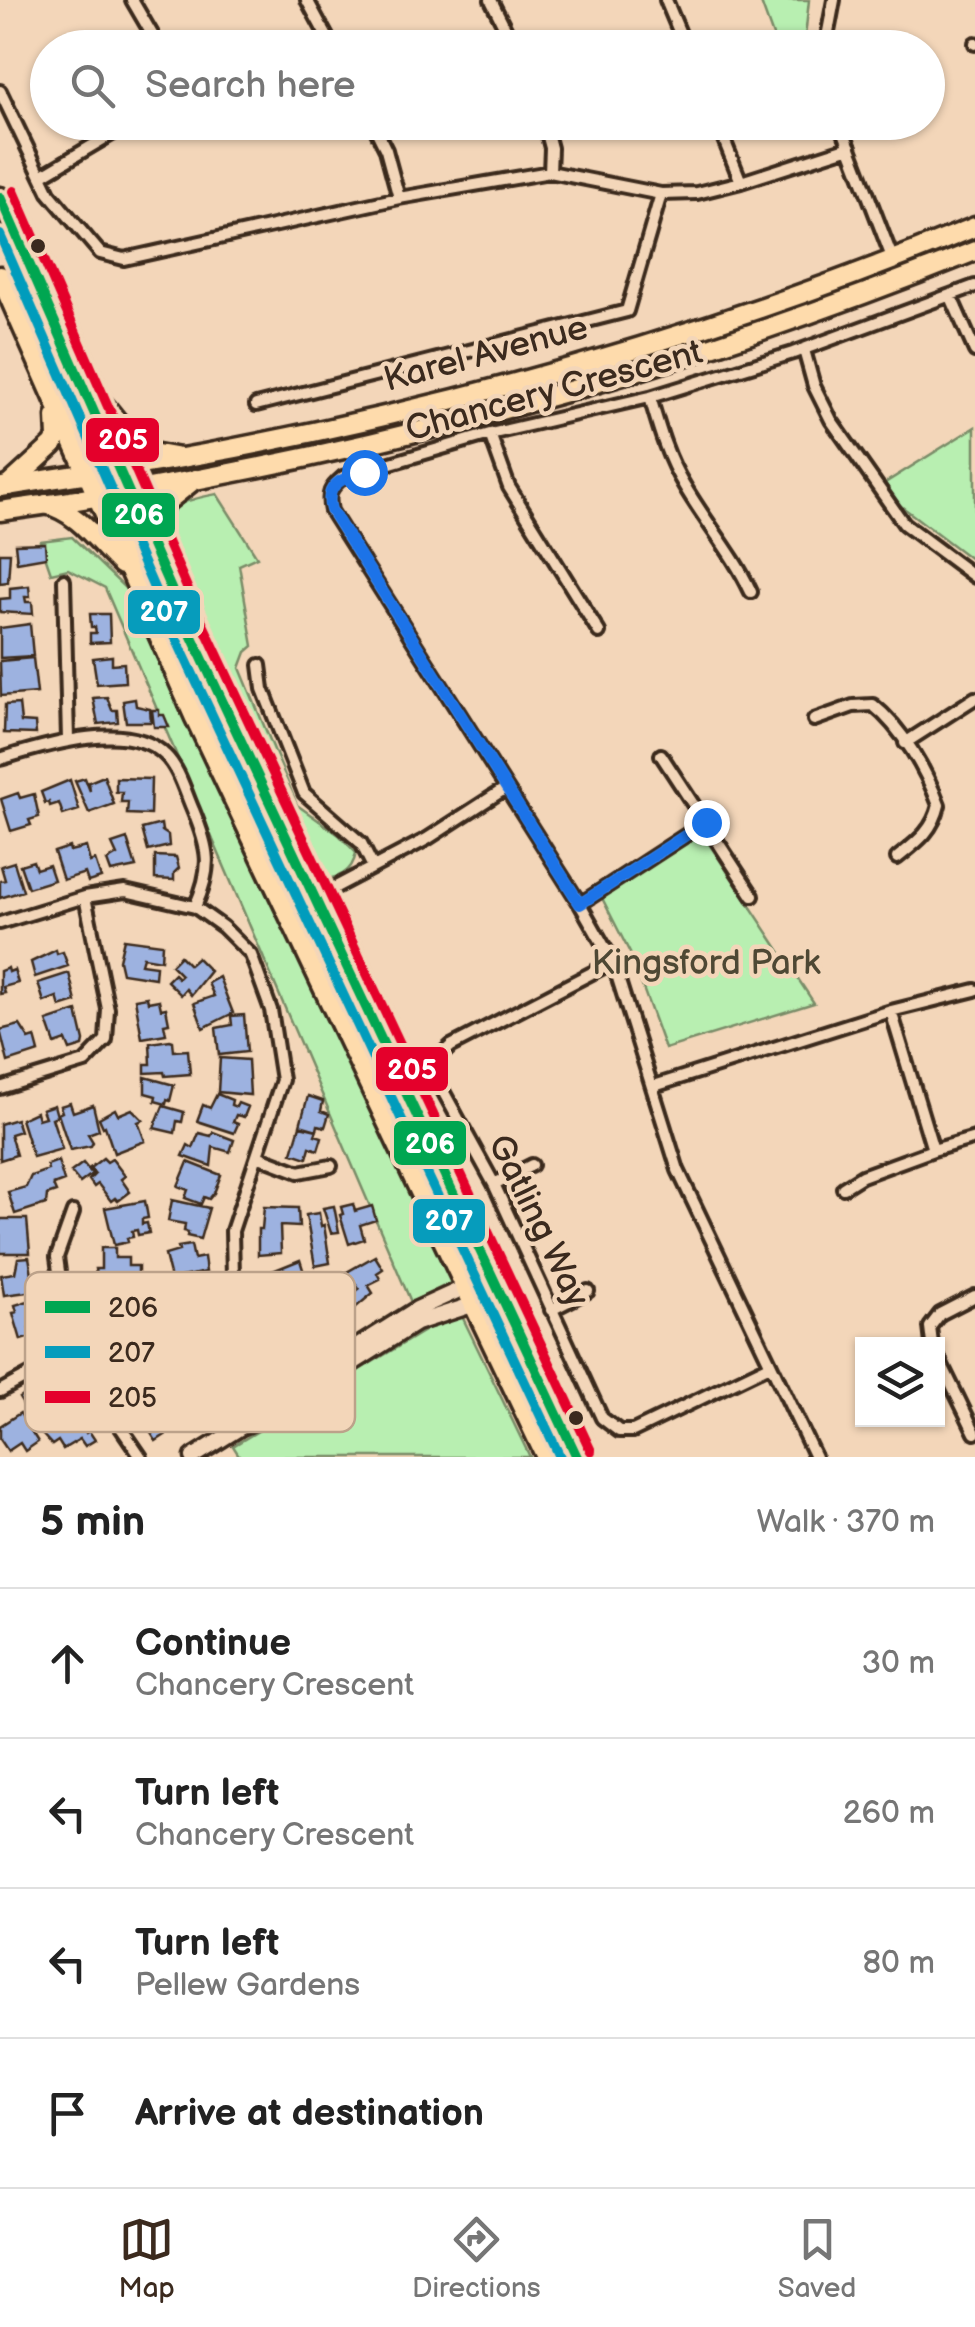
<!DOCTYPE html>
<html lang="en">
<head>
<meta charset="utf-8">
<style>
  body { margin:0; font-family:"Balsamiq Sans",sans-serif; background:#f2f2f2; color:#222 }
  .controls { position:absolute; right:30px; bottom:30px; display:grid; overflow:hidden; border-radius:0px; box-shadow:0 2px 8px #0004 }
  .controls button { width:90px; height:90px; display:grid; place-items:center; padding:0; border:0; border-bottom:2px solid #e0e0e0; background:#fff; color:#222; font:50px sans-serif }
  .stop { position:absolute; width:30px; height:30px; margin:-22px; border:8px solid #1a73e8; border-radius:50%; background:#fff }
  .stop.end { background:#1a73e8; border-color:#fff; box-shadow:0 2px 10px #0008 }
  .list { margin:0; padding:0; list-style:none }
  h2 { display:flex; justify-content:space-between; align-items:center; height:130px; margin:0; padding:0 40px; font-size:42px }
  h2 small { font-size:32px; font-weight:400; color:#767676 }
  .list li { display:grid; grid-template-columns:65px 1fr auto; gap:30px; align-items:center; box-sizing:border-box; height:150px; padding:0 40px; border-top:2px solid #e0e0e0 }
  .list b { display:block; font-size:38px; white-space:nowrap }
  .list p { margin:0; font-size:32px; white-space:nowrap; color:#767676 }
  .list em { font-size:32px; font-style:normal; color:#767676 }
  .icon { flex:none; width:55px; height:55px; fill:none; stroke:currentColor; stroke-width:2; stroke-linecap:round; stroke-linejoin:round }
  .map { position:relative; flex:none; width:975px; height:1457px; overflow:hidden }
  .search { position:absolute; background:#fff; box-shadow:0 2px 8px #0004; left:30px; right:30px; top:30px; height:110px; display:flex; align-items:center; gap:25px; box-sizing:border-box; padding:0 35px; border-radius:55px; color:#767676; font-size:38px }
  .sheet { height:730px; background:#fff }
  nav { display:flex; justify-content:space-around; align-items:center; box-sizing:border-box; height:140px; border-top:2px solid #e0e0e0; background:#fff; font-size:28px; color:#767676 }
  nav a { display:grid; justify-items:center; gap:5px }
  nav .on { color:#3b2a1e }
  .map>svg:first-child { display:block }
  .green { fill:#b8efb1; stroke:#7a8c68; stroke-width:2.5 }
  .building { fill:#9db2e0; stroke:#3b2a1e; stroke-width:2.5 }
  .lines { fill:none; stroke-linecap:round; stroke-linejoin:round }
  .minor-casing { stroke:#3b2a1e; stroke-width:18 }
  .tertiary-casing { stroke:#3b2a1e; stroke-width:21 }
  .primary-casing { stroke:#3b2a1e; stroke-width:25 }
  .trunk-casing { stroke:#3b2a1e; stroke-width:25 }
  .minor { stroke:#f3d6b9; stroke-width:10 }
  .tertiary { stroke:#f3d6b9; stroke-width:14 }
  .primary { stroke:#fedbac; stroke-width:18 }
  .trunk { stroke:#fedbac; stroke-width:18 }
  .bus-1-casing { stroke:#f3d6b9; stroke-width:18 }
  .bus-2-casing { stroke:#f3d6b9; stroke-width:18 }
  .bus-3-casing { stroke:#f3d6b9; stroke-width:18 }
  .bus-1 { stroke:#00a651; stroke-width:10 }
  .bus-2 { stroke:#069cbc; stroke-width:10 }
  .bus-3 { stroke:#e4002b; stroke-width:10 }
  .route { stroke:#1a73e8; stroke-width:12 }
  .bus-dot { fill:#3b2a1e; stroke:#f3d6b9; stroke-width:4 }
  .labels { text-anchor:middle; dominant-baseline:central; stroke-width:9; stroke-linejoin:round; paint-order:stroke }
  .street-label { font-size:35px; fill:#3b2a1e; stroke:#f3d6b9 }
  .park-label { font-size:35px; fill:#4e4834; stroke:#f3d6b9 }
  .key { fill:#f3d6b9; stroke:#bca28a; stroke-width:2.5 }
  .key-label { font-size:28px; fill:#3b2a1e }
  .line-badge { stroke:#f3d6b9; stroke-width:4 }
  .badge-label { font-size:28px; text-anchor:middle; font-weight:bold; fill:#fff }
</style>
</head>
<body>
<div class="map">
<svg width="975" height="1457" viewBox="0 0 975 1457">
  <rect width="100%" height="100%" fill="#f3d6b9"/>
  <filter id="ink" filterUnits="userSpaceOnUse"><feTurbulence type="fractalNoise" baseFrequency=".01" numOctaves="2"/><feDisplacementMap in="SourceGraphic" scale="20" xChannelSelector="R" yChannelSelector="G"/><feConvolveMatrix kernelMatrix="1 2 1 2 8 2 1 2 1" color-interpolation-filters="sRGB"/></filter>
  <g filter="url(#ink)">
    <path class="green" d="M760,0H809L804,47H777Z
      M975,427V562L897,503L885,483Z
      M217,494L257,557L239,565L253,646L246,652L240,668L297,805L339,835L356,853C352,874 338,878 320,880L158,534C161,504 191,499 217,494Z
      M72,537L126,589L452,1282L411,1302L105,588L68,569L51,573L40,541Z
      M702,833L814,1003L665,1049L631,955L602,898Z
      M459,1310L530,1457H240L233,1446Z"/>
    <path class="building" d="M45,543L46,557L17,562L15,544Z
      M0,553H10L8,582L0,583Z
      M29,586L30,597H25L26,602H32L33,614L0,612V599L10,598V588Z
      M90,614H109L110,642L90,643V633H96L95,627H91Z
      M30,624L33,656L0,658V628Z
      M112,656V664L124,663L125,682L97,684L93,658Z
      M33,658L37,693L1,696L0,661Z
      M107,697L112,710H117L118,722L98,724L93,698Z
      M135,699L136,706L150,709L151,722H126L123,701Z
      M19,704L21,722L35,723L36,734L4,733L5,705Z
      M152,710H159V715H164L169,727H154Z
      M104,776L114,804L89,813L75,781L85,778L90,791L89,782Z
      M116,778L151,779L150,815L127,814L128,802H121L122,792H116Z
      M70,780L79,810L63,815L59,803L50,806L49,802L45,803L41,792Z
      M18,793L20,798L34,794L39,817L29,820L31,825L11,831L1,799Z
      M161,824L162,831L168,835L169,846L148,851L142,829Z
      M127,839L136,867L111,872L107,861L117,855L112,844Z
      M69,847L70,851L86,847L90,862L95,860L101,878L88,882L85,873L63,880L54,852Z
      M155,856L176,857L179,868L174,873V880L155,879Z
      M33,861L36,869L49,865L54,880L28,888L20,865Z
      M14,862L23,891L0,898V881L5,880L1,866Z
      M124,939L162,944L161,960L143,957L141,964L156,966L155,978L122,973L119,960Z
      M56,950L57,954L63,952L68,966L35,977L31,962Z
      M180,956L189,965L197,958L210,971L191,995L186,989L181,995L167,981L174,974L178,978L181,975L171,965Z
      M8,968L9,972L14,970L18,983L3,987L5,993L0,994V971Z
      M69,973L76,1002L60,1007L57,997L44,1002L38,983Z
      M219,977L233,1013L203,1028L194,1003L214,996L208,983Z
      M147,997L148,1002L159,1000L161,1009L166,1008L169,1023L164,1024L166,1034L142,1038L135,999Z
      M77,1011L84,1041L83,1046L70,1050L66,1040L55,1044L47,1021Z
      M244,1015L247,1052L219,1055L216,1028L232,1025L231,1016Z
      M20,1025L29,1039L35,1037L39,1052L8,1062L0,1030Z
      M170,1040L173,1041L174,1051L188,1050L190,1074L165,1076L164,1072L145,1073V1064H151L150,1043Z
      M220,1058L248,1060L250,1095L218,1092Z
      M145,1077L174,1085L170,1101L167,1100L166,1104L155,1101L156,1096L145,1093Z
      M217,1094L232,1100L231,1105L236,1107L238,1103L248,1107L244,1117L236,1115L233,1122L238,1124L234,1133L197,1121L203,1105L210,1108Z
      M308,1096L323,1101L321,1111L329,1114L325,1127L318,1125L317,1130L300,1125Z
      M70,1103L73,1112L93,1105L99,1130L88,1134L93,1142L91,1146L70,1150L58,1114L62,1112L60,1106Z
      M54,1105L57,1116L52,1118L62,1149L33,1157L21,1119L36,1112L38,1119L45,1117L42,1109Z
      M163,1106L184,1112L182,1122L177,1121L175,1133L154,1128Z
      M115,1109L118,1115L132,1109L143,1120L138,1122L145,1141L114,1153L105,1126L103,1127L99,1118Z
      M16,1119L20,1131L10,1134L16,1155L0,1160V1124Z
      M300,1126L317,1130L315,1135L322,1137L318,1150L310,1147L307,1158L292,1153Z
      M213,1132L234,1140L230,1152L213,1147L211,1166L183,1156L188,1145L193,1148L199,1133L211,1136Z
      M103,1158L107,1162L112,1159L125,1176L121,1179L130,1192L118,1201L115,1198L111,1201L98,1184L94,1187L89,1180L95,1174L90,1168Z
      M58,1161L64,1181L53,1185L56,1192L47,1195L46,1204L15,1214L8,1192L26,1187L31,1176L48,1170L47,1165Z
      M188,1162L221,1175L214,1193L209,1199L204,1197L201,1204L185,1198L188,1190L178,1186Z
      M83,1163L92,1174L80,1183L71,1172Z
      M172,1200L209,1208L200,1239L187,1236L188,1232L184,1231L185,1224L168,1221Z
      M145,1201L148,1218L142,1219V1224L147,1223L149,1233L138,1235L137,1230L132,1231L133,1237L127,1238L128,1242L114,1245L105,1208Z
      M353,1204L355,1211L372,1206L376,1220L360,1225L364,1239L349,1244L340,1215L343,1214L341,1207Z
      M334,1206L339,1232L331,1233L323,1208Z
      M264,1207L298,1208L299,1227L280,1226L281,1253L258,1255V1229H262Z
      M319,1213L321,1226L324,1225L330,1263L315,1266L306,1215Z
      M0,1219H27L30,1253H0Z
      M191,1245L194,1259L204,1257L206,1272L171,1279L165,1255L179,1251L178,1247Z
      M101,1248H115V1258H128V1266H138V1284L98,1285L95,1269H101Z
      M375,1256L383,1269L377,1273L380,1279L368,1285L373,1293L355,1308L349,1296L359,1289L347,1272Z
      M29,1257L32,1274L35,1273L36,1291L4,1295L1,1275L15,1273L18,1258Z
      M300,1260L307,1282L287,1287L286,1294L281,1296L284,1305L272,1309L260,1276Z
      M28,1301L35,1313L49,1311L52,1320L29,1328L31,1337L21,1340L13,1313L17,1312L15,1305Z
      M58,1375L74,1407L65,1413L61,1407L46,1416L40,1401L27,1411L19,1398Z
      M147,1403L155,1415L166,1408L182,1424L156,1441L136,1410Z
      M75,1411L86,1433L89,1431L95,1440L85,1446L80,1439L63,1449L58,1441L52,1445L41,1433Z
      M20,1413L38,1442L25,1451L20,1443L8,1451L0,1439V1426Z"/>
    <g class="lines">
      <g class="minor-casing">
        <path id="minor" d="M132,0L160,48
          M307,0L333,48
          M491,0L515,48
          M666,0L686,48
          M975,43V44
          M825,48L834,0
          M0,91L49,193L100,253L124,259L399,198L550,172L661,194L697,193L741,182L850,147
          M372,122L386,150L399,198
          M544,122L551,148L550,172
          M717,122L741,182
          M840,122L893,260
          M41,176L132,122
          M951,297L975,351
          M804,350L814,386L831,420L904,524L975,577
          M650,397C659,428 667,457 684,485C705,522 733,553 751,592
          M256,405L627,311L661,194
          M490,434L509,487L599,632
          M64,580L68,740
          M260,665L263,689L304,793L361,843L373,867
          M814,720L853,706L873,705C902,728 926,770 939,805C933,831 917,842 897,858
          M905,743L975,698
          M661,755L753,896
          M0,759C43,746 128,718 165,755C179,768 185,792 193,810C209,849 213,867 195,907
          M281,900L313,897L330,890L427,839L506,788
          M580,904L706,822
          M0,923L85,897L125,891L195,907L223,927L251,955L271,1010L282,1080L232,1231L233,1277L250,1338L288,1398
          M613,962L451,1046L440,1056L437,1080L494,1184L602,1418L619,1431H633L770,1365
          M891,1011L933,1150L975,1138
          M654,1086L891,1011L975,990
          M0,1088L85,1062L106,1040L108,1009L85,897
          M257,1156L299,1172L331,1166
          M494,1184L532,1165
          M843,1188L862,1176L933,1150
          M73,1212L57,1257L70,1353L141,1457
          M551,1310L588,1291
          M932,1344L930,1327L940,1314L975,1296
          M938,1357L975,1433
          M0,1391L70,1353
          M815,1457L678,1170L613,962L580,904L331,511C327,493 330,488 343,477L490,434L650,397L793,353L975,286"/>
      </g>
      <g class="tertiary-casing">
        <path id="tertiary" d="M249,1420L266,1404L417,1309L492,1275
          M193,1457L241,1427L274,1413L416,1323L475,1304L500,1292"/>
      </g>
      <g class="primary-casing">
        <path id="primary" d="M2,487C69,475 137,467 204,454C466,405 728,329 975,227
          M0,511C333,467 664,376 975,251"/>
      </g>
      <g class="trunk-casing">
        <path id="trunk" d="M0,197L188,628L577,1457
          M0,276L195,718L546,1457
          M92,390L141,451L180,458
          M8,486L53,445L57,438L56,417
          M46,504C80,513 97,542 122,565
          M150,538L155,511L195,479"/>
      </g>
      <use href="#minor" class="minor"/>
      <use href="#tertiary" class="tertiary"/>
      <use href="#primary" class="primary"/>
      <use href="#trunk" class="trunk"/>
      <g class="bus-1-casing">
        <path id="bus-1" d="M0,197L188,628L577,1457"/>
      </g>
      <g class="bus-2-casing">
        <path id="bus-2" d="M0,235L174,634L560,1457"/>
      </g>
      <g class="bus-3-casing">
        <path id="bus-3" d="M14,191L202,622L591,1451"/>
      </g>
      <use href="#bus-1" class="bus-1"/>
      <use href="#bus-2" class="bus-2"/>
      <use href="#bus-3" class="bus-3"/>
    </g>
  </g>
  <g class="lines" filter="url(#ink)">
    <path class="route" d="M364,472C341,478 324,485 331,510L580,904L706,822"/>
  </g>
  <g class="bus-dot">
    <circle cx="38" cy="246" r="9"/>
    <circle cx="576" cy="1418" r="9"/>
  </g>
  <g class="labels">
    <g class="street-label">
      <text transform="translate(486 354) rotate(-15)">Karel Avenue</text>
      <text transform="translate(554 391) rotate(-15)">Chancery Crescent</text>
      <text transform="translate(538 1221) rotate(64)">Gatling Way</text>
    </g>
    <g class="park-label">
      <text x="706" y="963">Kingsford Park</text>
    </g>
  </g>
  <rect x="25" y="1272" width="330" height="160" rx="15" class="key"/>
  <rect x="45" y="1301" width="45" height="12" fill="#00a651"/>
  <rect x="45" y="1346" width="45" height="12" fill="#069cbc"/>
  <rect x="45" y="1391" width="45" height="12" fill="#e4002b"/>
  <g class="key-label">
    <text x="108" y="1317">206</text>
    <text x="108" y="1362">207</text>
    <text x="108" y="1407">205</text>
  </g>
  <g class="line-badge">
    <rect x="84" y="416" width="77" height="48" rx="10" fill="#e4002b"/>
    <rect x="100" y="491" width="77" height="48" rx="10" fill="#00a651"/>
    <rect x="126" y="588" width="76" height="48" rx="10" fill="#069cbc"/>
    <rect x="374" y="1045" width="76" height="48" rx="10" fill="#e4002b"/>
    <rect x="392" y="1119" width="76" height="48" rx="10" fill="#00a651"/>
    <rect x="411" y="1197" width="76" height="48" rx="10" fill="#069cbc"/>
  </g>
  <g class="badge-label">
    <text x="123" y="449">205</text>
    <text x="139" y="524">206</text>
    <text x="164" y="621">207</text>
    <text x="412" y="1079">205</text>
    <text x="430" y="1153">206</text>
    <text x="449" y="1230">207</text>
  </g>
</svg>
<div class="controls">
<button><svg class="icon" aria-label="layers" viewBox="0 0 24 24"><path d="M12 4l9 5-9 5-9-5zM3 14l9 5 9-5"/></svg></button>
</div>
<div class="stop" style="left:364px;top:472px"></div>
<div class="stop end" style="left:706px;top:822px"></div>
<div class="search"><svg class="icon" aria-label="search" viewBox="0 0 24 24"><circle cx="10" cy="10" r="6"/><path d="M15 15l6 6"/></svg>Search here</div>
</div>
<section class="sheet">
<h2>5 min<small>Walk · 370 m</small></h2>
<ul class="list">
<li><svg class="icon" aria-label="ahead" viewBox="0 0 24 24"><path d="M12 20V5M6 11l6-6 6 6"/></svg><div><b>Continue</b><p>Chancery Crescent</p></div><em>30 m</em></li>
<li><svg class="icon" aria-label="left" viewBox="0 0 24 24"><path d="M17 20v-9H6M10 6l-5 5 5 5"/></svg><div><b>Turn left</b><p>Chancery Crescent</p></div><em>260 m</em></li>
<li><svg class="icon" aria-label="left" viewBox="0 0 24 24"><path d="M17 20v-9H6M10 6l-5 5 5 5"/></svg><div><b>Turn left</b><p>Pellew Gardens</p></div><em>80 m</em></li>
<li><svg class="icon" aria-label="arrive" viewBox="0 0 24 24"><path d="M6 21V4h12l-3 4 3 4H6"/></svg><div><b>Arrive at destination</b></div></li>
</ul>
</section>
<nav>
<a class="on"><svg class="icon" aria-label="map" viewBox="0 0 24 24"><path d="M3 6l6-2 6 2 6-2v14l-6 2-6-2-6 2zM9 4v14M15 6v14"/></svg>Map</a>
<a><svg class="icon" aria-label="directions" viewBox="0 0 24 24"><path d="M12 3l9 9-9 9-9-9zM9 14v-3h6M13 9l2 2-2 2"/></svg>Directions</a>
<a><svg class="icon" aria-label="saved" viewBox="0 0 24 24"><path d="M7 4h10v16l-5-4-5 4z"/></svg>Saved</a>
</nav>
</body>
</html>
